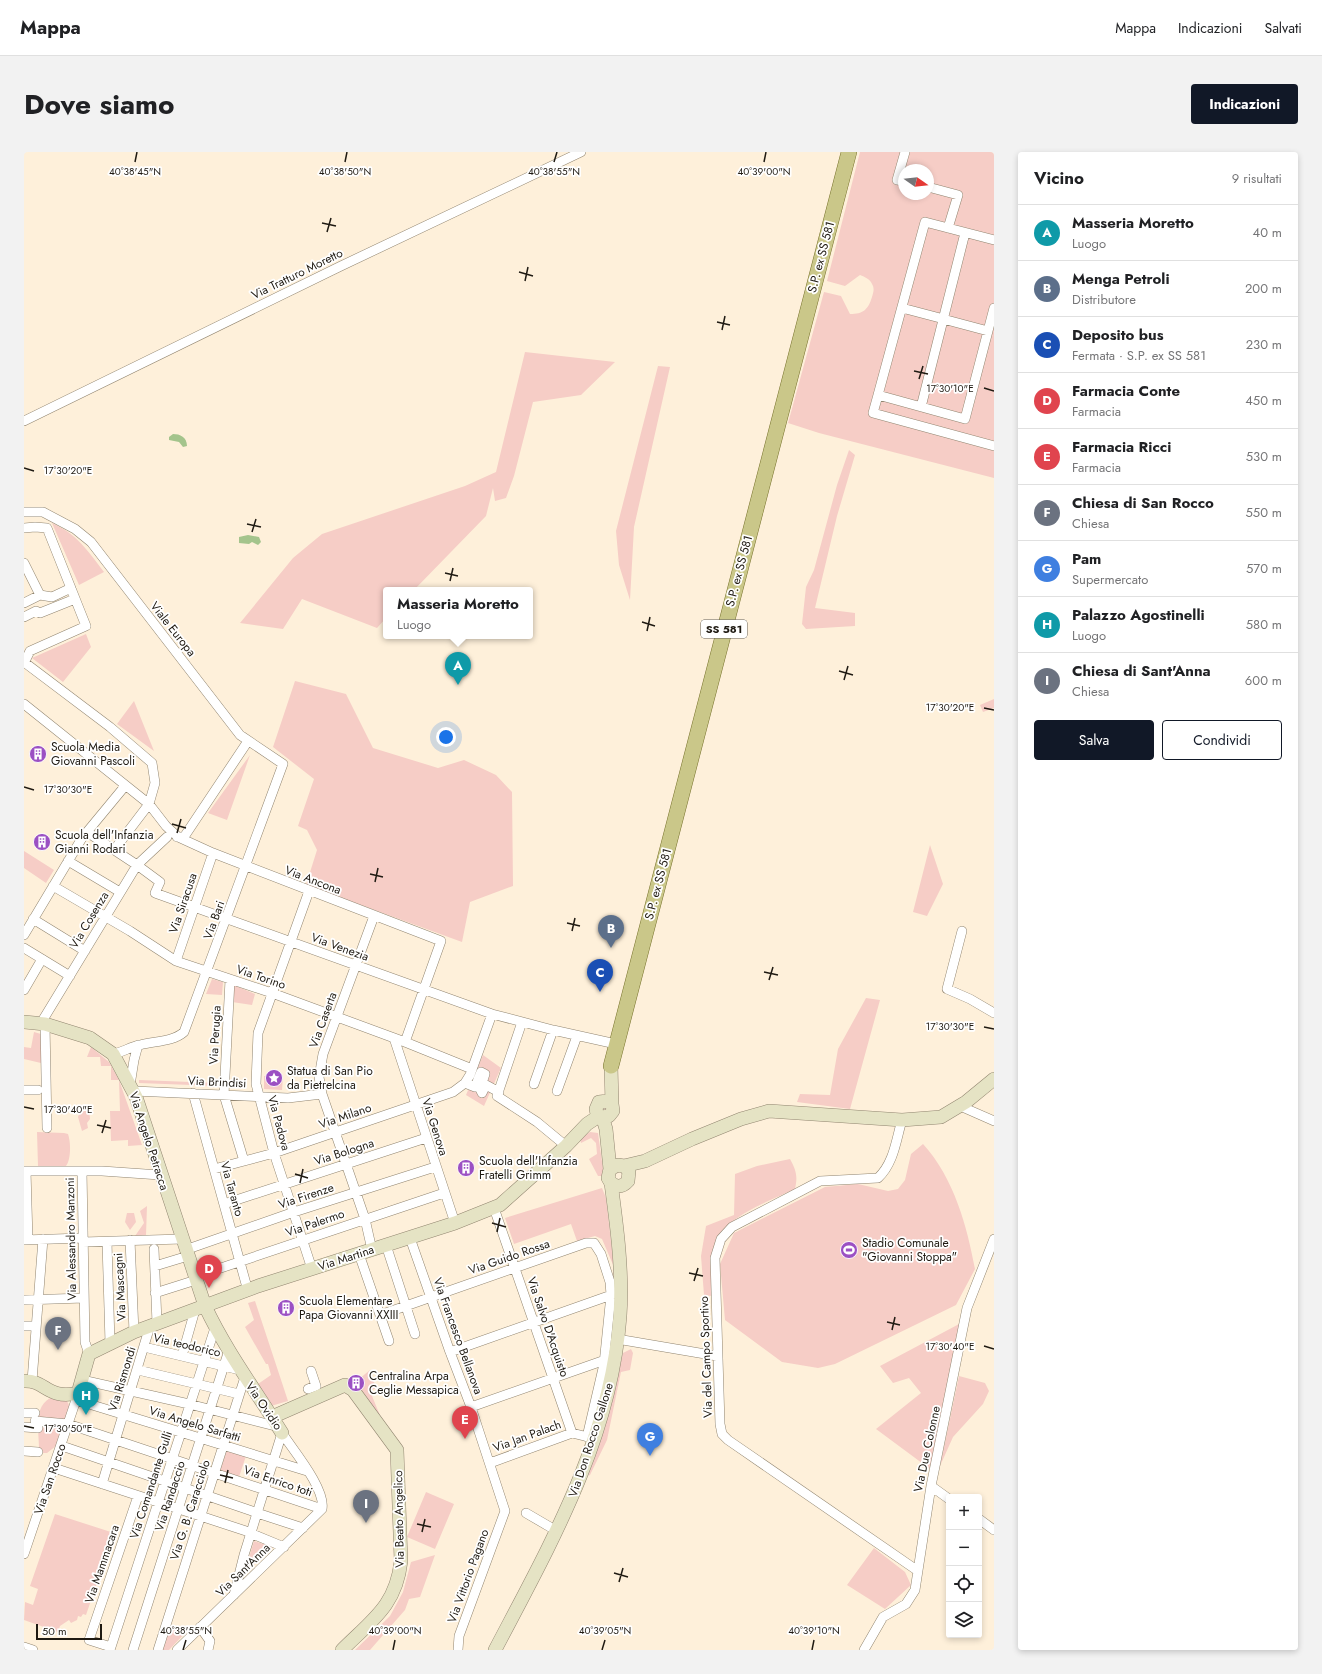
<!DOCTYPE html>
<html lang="it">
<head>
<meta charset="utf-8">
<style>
  body { margin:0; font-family:Jost,sans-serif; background:#f2f2f2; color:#202124 }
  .controls { position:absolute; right:12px; bottom:12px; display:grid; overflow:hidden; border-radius:4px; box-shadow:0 2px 6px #0003 }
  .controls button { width:36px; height:36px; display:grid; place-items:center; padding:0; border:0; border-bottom:1px solid #e0e0e0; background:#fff; color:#202124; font:20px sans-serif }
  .compass { position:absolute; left:874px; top:12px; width:36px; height:36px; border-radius:50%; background:#fff; box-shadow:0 2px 6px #0003; rotate:104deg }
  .scale { position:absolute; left:12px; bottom:10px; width:66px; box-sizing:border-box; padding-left:4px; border:2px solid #1f1a12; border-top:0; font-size:11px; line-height:14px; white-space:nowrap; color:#1f1a12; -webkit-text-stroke:3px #fff; paint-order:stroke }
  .you { position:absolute; left:422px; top:585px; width:14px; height:14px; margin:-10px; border:3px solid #fff; border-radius:50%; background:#1a73e8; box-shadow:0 0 0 6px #1a73e833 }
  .badge { display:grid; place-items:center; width:26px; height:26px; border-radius:50%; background:#111827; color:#fff; font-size:13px; font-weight:700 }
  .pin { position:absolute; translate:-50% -33px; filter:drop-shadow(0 1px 2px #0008) }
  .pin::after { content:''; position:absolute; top:21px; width:14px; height:12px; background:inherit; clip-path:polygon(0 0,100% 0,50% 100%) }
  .popup { position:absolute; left:359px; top:435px; width:150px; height:52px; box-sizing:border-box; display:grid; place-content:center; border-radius:4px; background:#fff; filter:drop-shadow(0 1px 3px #0005); font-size:13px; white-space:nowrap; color:#757577 }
  .popup b { font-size:15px; color:#202124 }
  .popup::after { content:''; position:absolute; left:50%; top:100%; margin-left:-8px; border:8px solid transparent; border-top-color:#fff }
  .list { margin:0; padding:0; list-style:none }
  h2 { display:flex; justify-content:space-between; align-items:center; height:52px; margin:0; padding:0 16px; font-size:17px }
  h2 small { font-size:13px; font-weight:400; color:#757577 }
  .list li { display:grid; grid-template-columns:26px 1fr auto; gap:12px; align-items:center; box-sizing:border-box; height:56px; padding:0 16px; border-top:1px solid #e0e0e0 }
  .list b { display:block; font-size:15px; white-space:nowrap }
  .list p { margin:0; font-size:13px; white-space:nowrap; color:#757577 }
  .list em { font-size:13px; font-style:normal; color:#757577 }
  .actions { display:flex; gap:8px; padding:12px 16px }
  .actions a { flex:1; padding:9px 0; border:1px solid #111827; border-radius:4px; text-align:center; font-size:14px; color:#111827 }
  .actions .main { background:#111827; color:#fff }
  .icon { flex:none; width:22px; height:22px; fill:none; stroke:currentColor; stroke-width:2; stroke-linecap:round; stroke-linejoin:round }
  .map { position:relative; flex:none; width:970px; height:1498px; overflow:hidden; border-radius:4px }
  header { display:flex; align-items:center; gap:24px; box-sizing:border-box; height:56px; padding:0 20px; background:#fff; border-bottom:1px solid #e0e0e0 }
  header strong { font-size:19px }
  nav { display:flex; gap:22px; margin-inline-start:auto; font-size:14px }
  .intro { display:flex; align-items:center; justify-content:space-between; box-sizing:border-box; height:96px; padding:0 24px }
  h1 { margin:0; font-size:28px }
  .button { padding:10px 18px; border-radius:4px; background:#111827; color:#fff; font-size:14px; font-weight:700 }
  main { display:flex; gap:24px; padding:0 24px }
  aside { flex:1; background:#fff; border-radius:4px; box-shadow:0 2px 6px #0003 }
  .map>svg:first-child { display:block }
  .green { fill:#f6cdc6; fill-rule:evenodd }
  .water { fill:#a4c48c }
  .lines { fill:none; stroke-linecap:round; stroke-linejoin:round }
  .street-casing { stroke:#918570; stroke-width:10 }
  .secondary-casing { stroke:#918570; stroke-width:14 }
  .primary-casing { stroke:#77722c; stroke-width:16 }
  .street { stroke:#fff; stroke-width:9 }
  .secondary { stroke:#e5e3c4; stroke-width:13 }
  .primary { stroke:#cac789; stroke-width:15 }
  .ticks { fill:none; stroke:#1f1a12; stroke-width:1.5 }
  .labels { text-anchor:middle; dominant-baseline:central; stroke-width:3.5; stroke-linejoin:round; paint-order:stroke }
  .shield { fill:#fff; stroke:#625f59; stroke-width:1 }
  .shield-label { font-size:11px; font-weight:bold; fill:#1f1a12 }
  .street-label { font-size:12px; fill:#1f1a12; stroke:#fff }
  .poi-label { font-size:12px; fill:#1f1a12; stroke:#fff; text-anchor:start }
  .ticks-label { font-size:10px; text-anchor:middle; fill:#1f1a12; stroke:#fff; stroke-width:3.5; stroke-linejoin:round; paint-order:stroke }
</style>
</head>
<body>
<header>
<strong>Mappa</strong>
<nav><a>Mappa</a><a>Indicazioni</a><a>Salvati</a></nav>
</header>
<div class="intro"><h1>Dove siamo</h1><a class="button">Indicazioni</a></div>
<main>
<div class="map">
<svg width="970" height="1498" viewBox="0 0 970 1498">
  <rect width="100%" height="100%" fill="#fef0da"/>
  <path class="green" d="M836,0H970V326L795,281L764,271L800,140L817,144L826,162C839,162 844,158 848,145C849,141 851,137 848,132C846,127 841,125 836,123L821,134L803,129ZM880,18H904V42H880Z
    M501,200L591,210L557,243L509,250L490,324L482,346L471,349L469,336L462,364L390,438H362V466L353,476L278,447L259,477L216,471L269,406L298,382L441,334L472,320Z
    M634,214L646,215L610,375L606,448L595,413L592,379Z
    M825,298L831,303L813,364L791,456L831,461V474L782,477L778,472L782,435L790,418L813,333Z
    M28,371C53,382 64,399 80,420L55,433Z
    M62,482L67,495L39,530L8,506Z
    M271,529L322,542L349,596L414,616L440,608L472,623L488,640L489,734L446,750L438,790L282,733L293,698L283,678L274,674L290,627L249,595Z
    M970,547V556L959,560L956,553Z
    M110,549L130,599L93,572Z
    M226,603L203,668L184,661Z
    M906,693L919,732L903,764L889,760Z
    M0,699L30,718L22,731L0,716Z
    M188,827L199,830L198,843L182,842Z
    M210,833L231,842L228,853L208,850Z
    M842,846L856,848L826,957L773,950L776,942L806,943L814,897Z
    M10,880L17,882V911L0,907V895L7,896Z
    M67,895L85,910L95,928L118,993L104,994V988L87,989L86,959H96L95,928H87V914H77L76,905H63Z
    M459,903L477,916L460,954L442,943Z
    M240,924L259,925L258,938L240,937Z
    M115,928L193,931V934L115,931Z
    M57,957H65L66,967L63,971L64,976L58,979L54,965Z
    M13,980L40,981L44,982C47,990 47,1008 42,1014H14Z
    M566,980L574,981L580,1024H574L565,1007L573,1002L572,991L567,986L557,991L556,987Z
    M899,992C930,1026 943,1074 951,1117L932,1153L811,1212L794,1216L758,1210L701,1168L696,1112L710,1081L801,1035L834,1032L864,1039L874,1037L881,1028L887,1002Z
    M766,1007C772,1018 774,1024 771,1037C746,1049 698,1065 690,1094C686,1110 688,1128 688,1144L680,1143L677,1104L682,1074L710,1063L711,1022L733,1014Z
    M578,1036L582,1046L590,1115L578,1087L571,1084L553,1089L547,1072L490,1092L481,1066Z
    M123,1054L122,1083L111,1084L120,1071L116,1059Z
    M103,1061H110L112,1070L106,1078L101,1070Z
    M231,1149L264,1249L247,1254L234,1232L247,1223L244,1212H242L221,1175L230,1168L224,1151Z
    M937,1171L906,1317L852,1277L897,1241L885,1226L869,1231L856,1214Z
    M607,1197L609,1201L606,1218L597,1220L583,1288L566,1323L564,1324L581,1273L599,1201Z
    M346,1218L352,1236L346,1239L357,1266L334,1238L338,1234L335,1227Z
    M935,1224L961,1231L965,1239L959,1252L929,1285L916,1314Z
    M26,1246L43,1249L46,1255L32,1294L23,1301H18L15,1297C15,1279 9,1256 26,1246Z
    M203,1298L222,1304L215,1325L196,1318Z
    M402,1340L430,1352L411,1397L383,1385Z
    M31,1362L90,1381L62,1463L59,1462L57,1465L54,1464L53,1468L47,1471L45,1468L36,1474L34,1480L0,1468L1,1450L9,1453L14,1437L6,1434Z
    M230,1389L249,1395L220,1422Z
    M850,1396L881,1420L887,1433L861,1457L823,1433Z
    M411,1403L396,1445L385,1447L381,1458L346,1498H331L366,1464L379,1440L387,1410Z
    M145,1474L162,1480L145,1498H137Z"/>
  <path class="water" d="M149,282C156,282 163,285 163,294L159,295L155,290L145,288V285Z
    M224,383L235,385L237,390L234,393L228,390L225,392L215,391V385Z"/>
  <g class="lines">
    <g class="street-casing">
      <path id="street" d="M880,29L873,28L881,0
        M904,35L934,43L924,76
        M970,88L901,70L854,243L941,267L970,156
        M878,156L916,166
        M919,167L964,179
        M854,243L849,261L970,294
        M897,255L941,81
        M0,269L317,114L557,0
        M0,360H19L51,377L67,390L216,583L259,612L160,880C149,890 130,889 116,893C106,895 99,900 89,902
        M0,376L11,375L23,376L62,474L6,499L0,511
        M0,411L16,443
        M0,451L16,443L28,445L47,436
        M0,465L12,459L16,461L51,447
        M0,510L86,575L128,611L131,631L125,652L90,698
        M0,552L125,652L142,674L154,685L189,701L417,789L381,890
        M63,680L113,713L136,730L131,741L468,862L529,878L592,892
        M153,685H160L224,589
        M44,709L96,740
        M29,734L106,779L152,809L248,841L381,890L448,917
        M285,739L234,881L232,932L250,1001L288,1117
        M9,767L61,799
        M938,779L923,837L946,847L970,861
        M0,783L58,686L101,634
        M0,796L46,824
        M152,809L189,701
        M206,828L200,943L220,1009
        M0,838L18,807
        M498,870L473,944L513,970L542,994
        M17,871L113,713L143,685
        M21,872L23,976
        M370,886L431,1071
        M107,927L110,908L114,893
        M441,931L451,935L457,920L461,922L456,937L458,941L462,933L475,940
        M510,932L529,878
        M0,938H14
        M110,939L264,946L298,942
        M533,939L553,884
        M169,941L224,1139
        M936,954L970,969
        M878,968C872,988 870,1011 854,1026L796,1029L708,1075L697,1087L691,1106L696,1272L698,1282L704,1288L894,1419
        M190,1017L250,1001L429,940L441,931L446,923L468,862
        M0,1019H78L136,1023
        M2,1019L4,1088
        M58,1019L61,1190L65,1202
        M200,1052L402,986
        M470,1056L548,1281L568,1286
        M386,1086L426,1200L447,1255L481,1359L435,1484L434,1498
        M0,1088L59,1086
        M106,1088L110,1180
        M59,1090L158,1087
        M83,1090L86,1191
        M362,1093L391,1182
        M130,1097L133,1171
        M161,1098L270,1060L411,1015
        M348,1098L341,1067L298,942L295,925L299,902L350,764
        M335,1102L365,1189
        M131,1114L164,1104
        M170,1125L420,1041
        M131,1141L172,1128
        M0,1148L60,1146
        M356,1163L562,1091H570L577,1102L586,1130L587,1143L580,1212L563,1285
        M0,1174H12
        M593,1187L693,1204
        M120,1195L216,1218
        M426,1200L593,1141
        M158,1204L171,1158
        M114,1218L215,1242
        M58,1228L165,1252L255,1275
        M8,1229L19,1087
        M284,1237L292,1234L287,1219
        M52,1248L283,1319
        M447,1255L581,1208
        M0,1261H11
        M11,1269L44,1272L298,1357
        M0,1275L14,1276
        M38,1294L228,1359
        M0,1299L14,1300
        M466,1311L548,1281
        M30,1316L222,1379
        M78,1332L126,1174
        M907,1334L925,1347
        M233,1361L279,1376
        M502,1361L526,1375
        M955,1367L970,1378
        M226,1381L260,1395
        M0,1402L54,1242
        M210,1443L220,1403L258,1281
        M176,1475L186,1489L184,1498
        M0,1495L9,1498
        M87,1495L65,1488L114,1344
        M86,1498L191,1176
        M109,1498L205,1198
        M134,1498L221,1225
        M153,1498L298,1357C302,1337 269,1298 258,1281
        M840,1498L859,1465L882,1452L891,1438L907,1334L943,1156L970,1087"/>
    </g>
    <g class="secondary-casing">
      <path id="secondary" d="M0,870L21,872L66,886L89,902L112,945L181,1154C202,1199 232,1239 258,1281
        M587,914L588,952
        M578,965L585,964L589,959L588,952L584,949L575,950L572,957L573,962L579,967L582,977L586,1017L584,1026C588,1035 597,1037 604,1029L605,1019L600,1014L594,1013L586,1017
        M600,1014L621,1009L668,987L717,967L745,959L878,968L917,965L942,950L970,927
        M0,1229C22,1228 23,1248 54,1241L65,1202L110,1180L234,1134L431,1071L476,1053L542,994L563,972L575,964
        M248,1265L321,1233L329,1238L373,1298L377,1409C372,1454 348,1468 318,1498
        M471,1498C527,1391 587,1287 596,1164C599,1120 593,1075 587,1031"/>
    </g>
    <g class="primary-casing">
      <path id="primary" d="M587,914L825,0"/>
    </g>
    <use href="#street" class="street"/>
    <use href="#secondary" class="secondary"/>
    <use href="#primary" class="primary"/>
  </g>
  <path class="ticks" d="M111,10L113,0M321,10L323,0M530,10L533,0M740,10L742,0M298,71L312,74M303,80L307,66M495,120L509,124M501,129L504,115M693,170L706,173M698,178L701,164M890,219L904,222M895,227L899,214M960,236L970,239M0,316L10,319M223,372L237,375M228,380L232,367M421,421L434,424M426,429L429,416M618,470L631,474M623,479L626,465M815,519L829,523M820,528L824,514M960,556L970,558M0,635L10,638M148,672L162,676M153,681L157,667M346,722L359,725M351,730L354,716M543,771L556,774M548,779L551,766M740,820L754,823M745,828L749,815M960,875L970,877M0,955L10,957M73,973L87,976M78,981L82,968M271,1022L284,1026M276,1031L279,1017M468,1071L482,1075M473,1080L476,1066M665,1121L679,1124M670,1129L674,1116M863,1170L876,1173M868,1178L871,1165M960,1194L970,1197M0,1274L10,1276M196,1323L209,1326M201,1331L204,1318M393,1372L407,1375M398,1380L401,1367M590,1421L604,1425M595,1430L599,1416M159,1498L162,1488M369,1498L371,1488M578,1498L581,1488M788,1498L790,1488"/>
  <defs>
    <g id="building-disc" transform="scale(0.9)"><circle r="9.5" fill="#9b50c3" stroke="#fff"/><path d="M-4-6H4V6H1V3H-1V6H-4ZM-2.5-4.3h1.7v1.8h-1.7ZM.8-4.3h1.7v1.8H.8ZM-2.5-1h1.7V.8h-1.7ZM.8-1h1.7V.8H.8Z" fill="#fff"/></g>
    <g id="sight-disc" transform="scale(0.9)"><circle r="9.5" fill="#9b50c3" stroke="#fff"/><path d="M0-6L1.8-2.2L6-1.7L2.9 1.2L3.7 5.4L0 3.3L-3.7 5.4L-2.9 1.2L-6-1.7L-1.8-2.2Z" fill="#fff"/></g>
    <g id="stadium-disc" transform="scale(0.9)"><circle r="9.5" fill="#9b50c3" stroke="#fff"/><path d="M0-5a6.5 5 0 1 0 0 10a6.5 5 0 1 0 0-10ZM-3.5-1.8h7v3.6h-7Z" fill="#fff"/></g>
  </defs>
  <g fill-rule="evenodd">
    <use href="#building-disc" x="14" y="602"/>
    <use href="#building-disc" x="18" y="690"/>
    <use href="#sight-disc" x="250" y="926"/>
    <use href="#building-disc" x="442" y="1016"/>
    <use href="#stadium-disc" x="825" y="1098"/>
    <use href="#building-disc" x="262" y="1156"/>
    <use href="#building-disc" x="332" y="1231"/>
  </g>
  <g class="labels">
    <rect class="shield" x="677" y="468" width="46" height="18" rx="3"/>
    <g class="shield-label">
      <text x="700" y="477">SS 581</text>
    </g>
    <g class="street-label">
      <text transform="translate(797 105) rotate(-75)">S.P. ex SS 581</text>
      <text transform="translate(273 122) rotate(-26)">Via Tratturo Moretto</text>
      <text transform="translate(715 419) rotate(-75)">S.P. ex SS 581</text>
      <text transform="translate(149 477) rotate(52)">Viale Europa</text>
      <text transform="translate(289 728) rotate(21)">Via Ancona</text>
      <text transform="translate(634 732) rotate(-75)">S.P. ex SS 581</text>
      <text transform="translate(159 751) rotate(-71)">Via Siracusa</text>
      <text transform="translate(65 768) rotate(-59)">Via Cosenza</text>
      <text transform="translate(190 768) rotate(-70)">Via Bari</text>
      <text transform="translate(316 795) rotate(20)">Via Venezia</text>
      <text transform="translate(237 825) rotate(19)">Via Torino</text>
      <text transform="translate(299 868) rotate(-70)">Via Caserta</text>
      <text transform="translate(191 883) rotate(-87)">Via Perugia</text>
      <text transform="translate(193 930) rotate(3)">Via Brindisi</text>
      <text transform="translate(321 964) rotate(-19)">Via Milano</text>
      <text transform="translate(255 971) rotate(75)">Via Padova</text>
      <text transform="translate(411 975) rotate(72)">Via Genova</text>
      <text transform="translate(125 989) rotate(72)">Via Angelo Petracca</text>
      <text transform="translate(320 1000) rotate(-18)">Via Bologna</text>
      <text transform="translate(208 1037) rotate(74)">Via Taranto</text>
      <text transform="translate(282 1044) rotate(-18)">Via Firenze</text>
      <text transform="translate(291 1071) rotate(-19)">Via Palermo</text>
      <text transform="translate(47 1087) rotate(-91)">Via Alessandro Manzoni</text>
      <text transform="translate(485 1105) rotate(-19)">Via Guido Rossa</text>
      <text transform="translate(322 1106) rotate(-18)">Via Martina</text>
      <text transform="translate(96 1135) rotate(-93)">Via Mascagni</text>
      <text transform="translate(524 1175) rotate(71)">Via Salvo D'Acquisto</text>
      <text transform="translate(434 1184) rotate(70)">Via Francesco Bellanova</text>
      <text transform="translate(163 1193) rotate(13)">Via teodorico</text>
      <text transform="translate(682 1205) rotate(-92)">Via del Campo Sportivo</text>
      <text transform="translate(98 1227) rotate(-73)">Via Rismondi</text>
      <text transform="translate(240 1254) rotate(56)">Via Ovidio</text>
      <text transform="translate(171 1272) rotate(17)">Via Angelo Sarfatti</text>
      <text transform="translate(503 1284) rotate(-20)">Via Jan Palach</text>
      <text transform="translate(567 1288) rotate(-72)">Via Don Rocco Gallone</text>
      <text transform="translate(903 1297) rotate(-78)">Via Due Colonne</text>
      <text transform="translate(26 1327) rotate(-71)">Via San Rocco</text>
      <text transform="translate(254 1329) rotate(19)">Via Enrico toti</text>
      <text transform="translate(127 1333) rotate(-72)">Via Comandante Gulli</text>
      <text transform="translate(146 1344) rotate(-72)">Via Randaccio</text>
      <text transform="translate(166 1358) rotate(-72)">Via G. B. Caracciolo</text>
      <text transform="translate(375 1367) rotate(-91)">Via Beato Angelico</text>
      <text transform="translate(78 1412) rotate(-71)">Via Mammacara</text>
      <text transform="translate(219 1418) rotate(-44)">Via Sant'Anna</text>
      <text transform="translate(444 1424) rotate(-70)">Via Vittorio Pagano</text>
    </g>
    <g class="poi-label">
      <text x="27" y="595">Scuola Media<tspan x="27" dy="14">Giovanni Pascoli</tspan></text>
      <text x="31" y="683">Scuola dell'Infanzia<tspan x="31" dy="14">Gianni Rodari</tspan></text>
      <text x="263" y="919">Statua di San Pio<tspan x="263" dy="14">da Pietrelcina</tspan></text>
      <text x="455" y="1009">Scuola dell'Infanzia<tspan x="455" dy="14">Fratelli Grimm</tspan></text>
      <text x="838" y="1091">Stadio Comunale<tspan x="838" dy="14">"Giovanni Stoppa"</tspan></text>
      <text x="275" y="1149">Scuola Elementare<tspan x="275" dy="14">Papa Giovanni XXIII</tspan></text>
      <text x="345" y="1224">Centralina Arpa<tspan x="345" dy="14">Ceglie Messapica</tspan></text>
    </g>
  </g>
  <g class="ticks-label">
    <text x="111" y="23">40°38'45"N</text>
    <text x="530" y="23">40°38'55"N</text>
    <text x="740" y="23">40°39'00"N</text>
    <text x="321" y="23">40°38'50"N</text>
    <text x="926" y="240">17°30'10"E</text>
    <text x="44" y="322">17°30'20"E</text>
    <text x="926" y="559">17°30'20"E</text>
    <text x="44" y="641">17°30'30"E</text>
    <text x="926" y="878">17°30'30"E</text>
    <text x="44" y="961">17°30'40"E</text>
    <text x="926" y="1198">17°30'40"E</text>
    <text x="44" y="1280">17°30'50"E</text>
    <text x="162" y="1482">40°38'55"N</text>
    <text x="371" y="1482">40°39'00"N</text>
    <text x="581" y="1482">40°39'05"N</text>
    <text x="790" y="1482">40°39'10"N</text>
  </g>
</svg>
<div class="controls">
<button>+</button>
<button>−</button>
<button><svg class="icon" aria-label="locate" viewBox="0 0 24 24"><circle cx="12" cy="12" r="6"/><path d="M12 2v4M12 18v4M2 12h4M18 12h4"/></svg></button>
<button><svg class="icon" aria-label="layers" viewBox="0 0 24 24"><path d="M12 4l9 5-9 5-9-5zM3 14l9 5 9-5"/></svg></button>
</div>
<svg class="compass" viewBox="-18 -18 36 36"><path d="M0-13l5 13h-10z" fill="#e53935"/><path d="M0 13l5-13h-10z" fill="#757577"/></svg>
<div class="scale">50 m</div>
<div class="you"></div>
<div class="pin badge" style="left:434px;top:533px;background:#0f9aa8">A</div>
<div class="popup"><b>Masseria Moretto</b>Luogo</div>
<div class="pin badge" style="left:587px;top:796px;background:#5c6f8a">B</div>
<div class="pin badge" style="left:576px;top:840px;background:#1a4fb4">C</div>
<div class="pin badge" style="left:185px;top:1136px;background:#e0444e">D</div>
<div class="pin badge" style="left:441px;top:1287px;background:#e0444e">E</div>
<div class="pin badge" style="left:34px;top:1198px;background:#6b7280">F</div>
<div class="pin badge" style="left:626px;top:1304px;background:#3f7fe0">G</div>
<div class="pin badge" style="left:62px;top:1263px;background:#0f9aa8">H</div>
<div class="pin badge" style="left:342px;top:1371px;background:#6b7280">I</div>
</div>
<aside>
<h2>Vicino<small>9 risultati</small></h2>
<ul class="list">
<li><span class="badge" style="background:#0f9aa8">A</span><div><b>Masseria Moretto</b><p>Luogo</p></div><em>40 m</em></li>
<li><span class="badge" style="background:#5c6f8a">B</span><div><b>Menga Petroli</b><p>Distributore</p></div><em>200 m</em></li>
<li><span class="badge" style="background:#1a4fb4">C</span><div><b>Deposito bus</b><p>Fermata · S.P. ex SS 581</p></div><em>230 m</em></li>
<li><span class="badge" style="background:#e0444e">D</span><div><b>Farmacia Conte</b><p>Farmacia</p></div><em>450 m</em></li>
<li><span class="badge" style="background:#e0444e">E</span><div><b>Farmacia Ricci</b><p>Farmacia</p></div><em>530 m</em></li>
<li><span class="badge" style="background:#6b7280">F</span><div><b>Chiesa di San Rocco</b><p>Chiesa</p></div><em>550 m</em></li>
<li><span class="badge" style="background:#3f7fe0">G</span><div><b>Pam</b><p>Supermercato</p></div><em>570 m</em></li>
<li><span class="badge" style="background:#0f9aa8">H</span><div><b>Palazzo Agostinelli</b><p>Luogo</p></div><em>580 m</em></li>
<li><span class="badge" style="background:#6b7280">I</span><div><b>Chiesa di Sant'Anna</b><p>Chiesa</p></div><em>600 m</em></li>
</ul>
<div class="actions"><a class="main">Salva</a><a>Condividi</a></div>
</aside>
</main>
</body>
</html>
